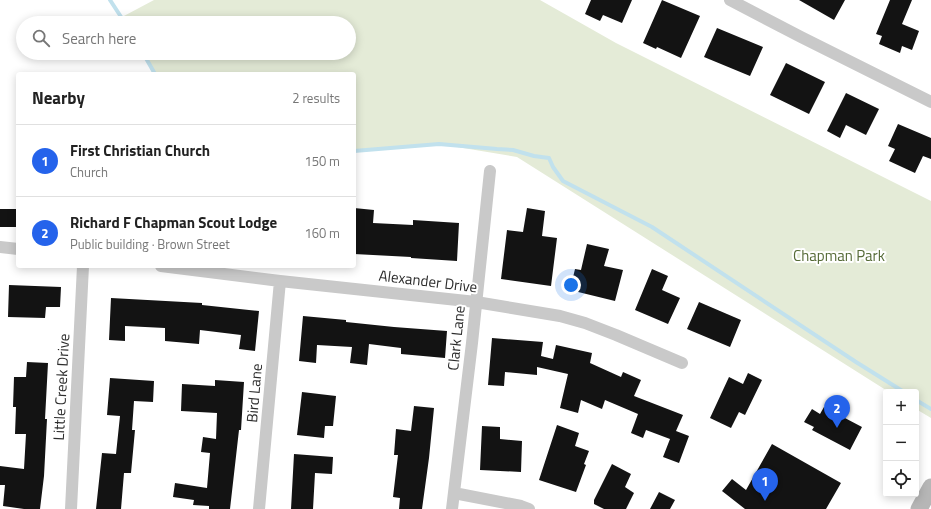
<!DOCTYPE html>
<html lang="en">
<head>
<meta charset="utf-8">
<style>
  body { margin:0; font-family:"Titillium Web",sans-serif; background:#f2f2f2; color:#222 }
  .controls { position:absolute; right:12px; bottom:12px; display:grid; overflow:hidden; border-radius:4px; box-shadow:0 2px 10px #0003 }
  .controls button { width:36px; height:36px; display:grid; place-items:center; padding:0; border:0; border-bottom:1px solid #e0e0e0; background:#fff; color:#222; font:20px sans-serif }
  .you { position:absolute; left:571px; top:285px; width:14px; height:14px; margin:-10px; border:3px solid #fff; border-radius:50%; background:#1a73e8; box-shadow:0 0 0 6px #1a73e833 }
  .badge { display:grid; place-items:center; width:26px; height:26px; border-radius:50%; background:#2563eb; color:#fff; font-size:13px; font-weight:700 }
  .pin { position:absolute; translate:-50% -33px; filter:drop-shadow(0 1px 2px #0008) }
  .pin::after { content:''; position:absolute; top:21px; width:14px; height:12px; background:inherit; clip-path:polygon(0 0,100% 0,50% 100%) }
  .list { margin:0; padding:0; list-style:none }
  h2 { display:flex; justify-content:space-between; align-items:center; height:52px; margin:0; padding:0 16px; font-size:17px }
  h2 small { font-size:13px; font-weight:400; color:#767676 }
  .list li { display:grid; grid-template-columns:26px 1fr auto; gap:12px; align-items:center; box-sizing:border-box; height:72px; padding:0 16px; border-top:1px solid #e0e0e0 }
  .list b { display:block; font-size:15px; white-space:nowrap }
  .list p { margin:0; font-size:13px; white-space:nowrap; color:#767676 }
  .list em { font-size:13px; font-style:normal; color:#767676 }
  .icon { flex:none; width:22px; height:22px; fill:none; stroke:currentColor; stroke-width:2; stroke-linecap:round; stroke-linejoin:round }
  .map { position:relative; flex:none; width:931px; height:509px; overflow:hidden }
  .search { position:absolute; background:#fff; box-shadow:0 2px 10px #0003; left:16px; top:16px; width:340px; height:44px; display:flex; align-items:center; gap:10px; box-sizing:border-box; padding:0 14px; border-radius:22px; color:#767676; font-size:15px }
  .panel { position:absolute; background:#fff; box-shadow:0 2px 10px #0003; left:16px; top:72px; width:340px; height:196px; border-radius:4px }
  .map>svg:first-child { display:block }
  .green { fill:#e4ebd7 }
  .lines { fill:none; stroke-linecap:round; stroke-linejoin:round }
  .stream { stroke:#c1e1ed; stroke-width:4 }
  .building { fill:#131313 }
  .minor { stroke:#c9c9c9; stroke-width:12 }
  .secondary { stroke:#b6b6b6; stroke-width:17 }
  .labels { text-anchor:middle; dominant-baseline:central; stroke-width:4; stroke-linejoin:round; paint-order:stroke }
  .park-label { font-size:15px; fill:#556a36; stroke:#fff }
  .street-label { font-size:15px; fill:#2c2c2c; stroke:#fff }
</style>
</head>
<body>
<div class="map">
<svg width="931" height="509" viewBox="0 0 931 509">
  <rect width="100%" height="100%" fill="#fff"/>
  <path class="green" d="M154,0H540L616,43L931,201V418L916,409V392H889L517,157L439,144L354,151V74H155L143,53H349V23H125L122,17Z"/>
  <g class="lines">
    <path class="stream" d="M110,0L125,23
      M143,53L155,74
      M354,151L439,144L497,149L513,150L534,156L549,158L553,167L563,181L652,227L856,362L904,392
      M916,400L931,409"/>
  </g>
  <path class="building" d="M591,0H632L622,23L603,15L600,21L585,14Z
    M662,0L700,16L681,58L657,47L656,49L643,43Z
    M799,0H845L834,20Z
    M890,0H912L902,24L919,31L912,50L902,46L900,53L879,44L882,36L876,34Z
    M717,28L763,47L750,76L704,57Z
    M786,63L825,82L809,114L770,95Z
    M846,93L879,109L866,135L846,125L840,138L827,131Z
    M898,124L931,138V159L923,156L915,173L889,161L895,149L888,146Z
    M354,208L374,210L373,223L413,225V220L459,223L457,261L411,258V257L354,254Z
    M527,208L545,211L542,236L557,238L551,286L501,279L507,230L523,232Z
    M0,209H18V227H0Z
    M587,244L609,249L604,266L623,270L615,301L570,290L575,269L581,270Z
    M652,269L668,276L662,290L680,298L668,324L635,310Z
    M9,285L61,287L60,307H46L45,318L8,317Z
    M111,298L202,303V305L259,311L255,351L239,349L241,335L200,330L199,344L165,341V328L125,326V341L109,340Z
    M699,302L741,320L730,347L687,329Z
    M303,316L346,320V322L394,327L447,331L445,358L401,354V348L369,344L367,365L350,363L352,347L317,345L316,363L299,361Z
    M492,338L543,342L541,356L553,359L556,345L592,353L590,363L621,377L623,372L641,380L634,396L683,415L676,431L689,436L679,463L663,457L670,439L646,430L643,438L631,433L638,414L605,400L602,409L581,400L578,413L560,408L568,374L537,367V375L505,372L504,386L488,385Z
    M27,362L48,363L45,419H47L44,476L40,509H24L3,506L5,485H0V466L24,469L26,434H15L16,407H13L14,377H26Z
    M748,373L762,380L745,415L739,412L731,428L710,418L729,377L743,384Z
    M110,378L154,381L153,402L134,401L132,430H135L131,473H124L121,509H96L102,453L116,454L120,416L107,415Z
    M215,380L244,382L241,430H239L230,509H209V506L193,505L194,500L173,497L175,483L207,488L210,453L201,452L203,437L216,439L217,413L181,411L182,384L215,386Z
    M302,392L336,396L333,426H325L324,438L297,435Z
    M414,406L434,408L429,458L422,509H399L400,498L393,497L398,455H394L396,429L411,431Z
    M824,407L862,427L850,450L812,430L814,427L804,422L812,409L820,414Z
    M557,425L579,433L575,446L589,451L584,464L586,465L576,492L539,480Z
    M482,426L500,427V439L522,441L521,472L480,470Z
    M772,444L841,483L826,509H745L722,491L732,479L746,490Z
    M294,454L333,457L332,474L315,473L313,509H291Z
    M612,464L631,474L625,487L634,493L626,509H604L594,504V500Z
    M659,492L675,500L670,509H650Z"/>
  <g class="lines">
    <path class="minor" d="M730,0L801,37L931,102
      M0,247L18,249
      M161,266L280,281L476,302L560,316L585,323L616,335L682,363
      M454,493L521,506L529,509
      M71,509L83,266
      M259,509L280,281
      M452,509L472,343L490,171"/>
    <path class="secondary" d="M919,509L931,487"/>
  </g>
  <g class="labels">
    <g class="park-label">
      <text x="839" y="255">Chapman Park</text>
    </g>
    <g class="street-label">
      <text transform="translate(428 281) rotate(7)">Alexander Drive</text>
      <text transform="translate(456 338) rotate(-84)">Clark Lane</text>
      <text transform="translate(61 387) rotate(-87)">Little Creek Drive</text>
      <text transform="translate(254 393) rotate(-85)">Bird Lane</text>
    </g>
  </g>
</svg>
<div class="controls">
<button>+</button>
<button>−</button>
<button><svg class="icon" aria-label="locate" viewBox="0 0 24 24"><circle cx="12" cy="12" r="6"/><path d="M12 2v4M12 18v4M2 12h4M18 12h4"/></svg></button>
</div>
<div class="you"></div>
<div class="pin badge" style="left:765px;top:501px">1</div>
<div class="pin badge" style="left:837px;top:428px">2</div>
<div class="search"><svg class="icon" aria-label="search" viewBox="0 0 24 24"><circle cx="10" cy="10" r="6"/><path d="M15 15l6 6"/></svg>Search here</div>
<section class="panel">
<h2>Nearby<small>2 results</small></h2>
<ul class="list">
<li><span class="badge">1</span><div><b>First Christian Church</b><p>Church</p></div><em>150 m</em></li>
<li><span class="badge">2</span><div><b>Richard F Chapman Scout Lodge</b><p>Public building · Brown Street</p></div><em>160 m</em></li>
</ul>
</section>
</div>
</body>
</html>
